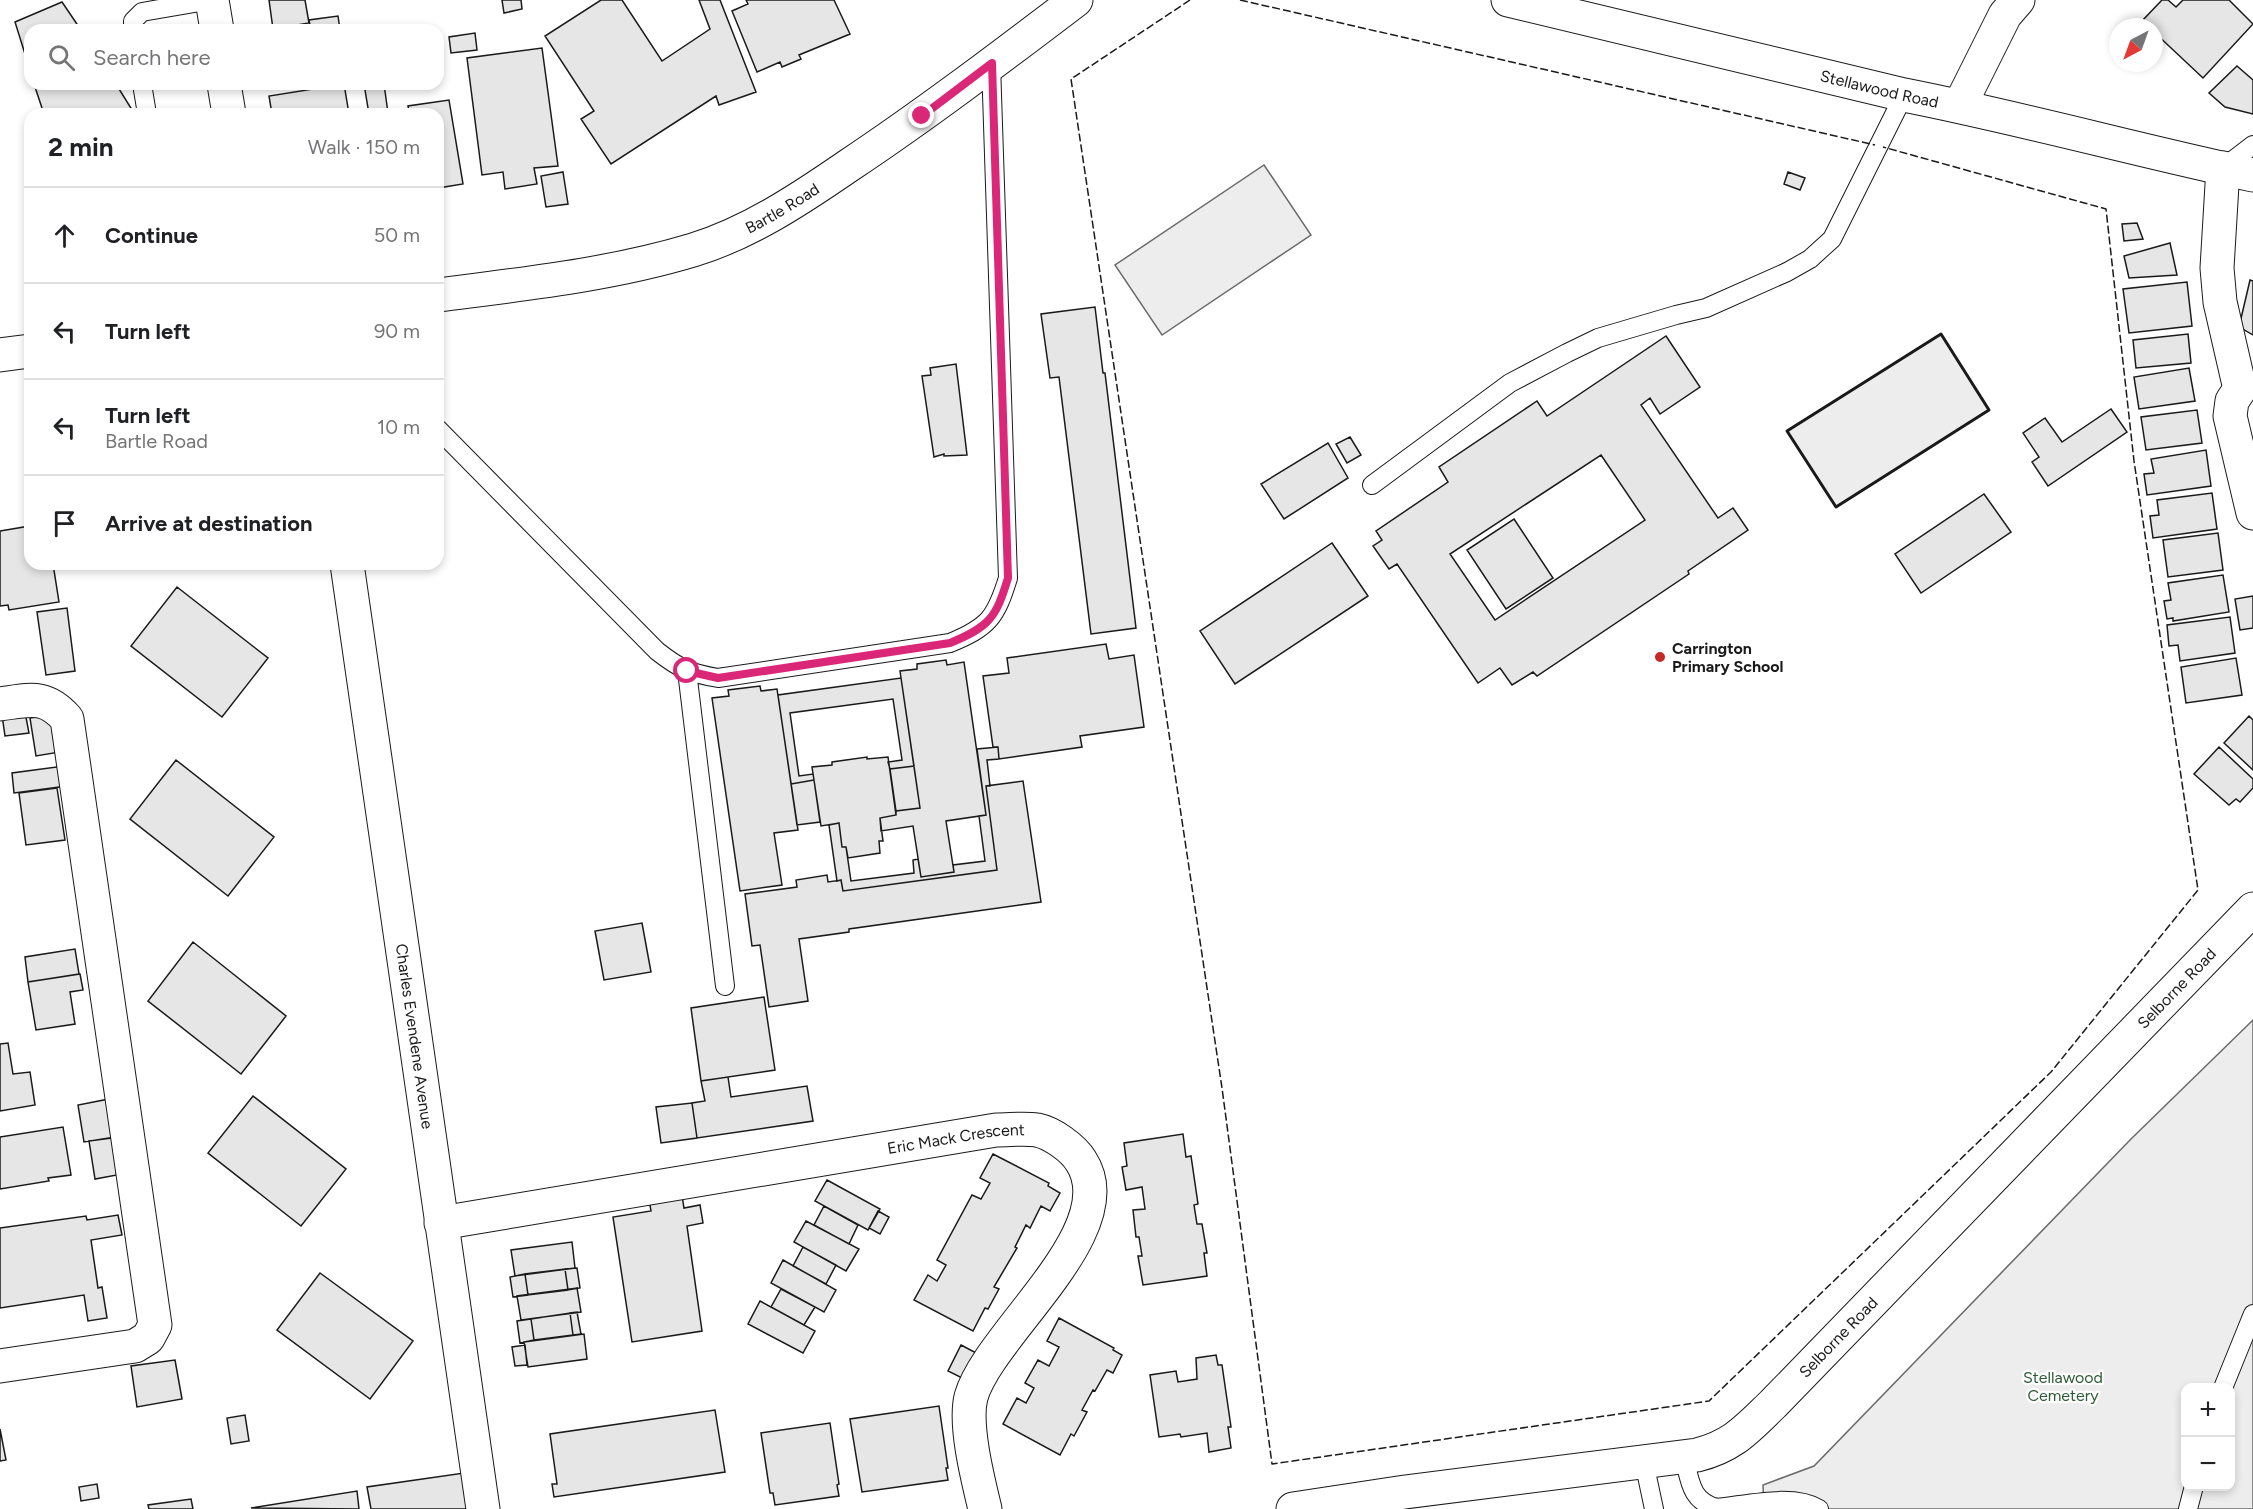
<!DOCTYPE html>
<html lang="en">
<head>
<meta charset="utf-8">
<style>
  body { margin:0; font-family:Figtree,sans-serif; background:#f6f6f6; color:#202124 }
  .controls { position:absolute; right:18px; bottom:18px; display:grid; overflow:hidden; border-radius:12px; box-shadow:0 3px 9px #0003 }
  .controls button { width:54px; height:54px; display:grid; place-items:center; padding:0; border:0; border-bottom:2px solid #e0e0e0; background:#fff; color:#202124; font:30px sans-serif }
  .compass { position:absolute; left:2109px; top:18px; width:54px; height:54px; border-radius:50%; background:#fff; box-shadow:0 3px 9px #0003; rotate:221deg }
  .stop { position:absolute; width:18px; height:18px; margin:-14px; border:4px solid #db2777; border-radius:50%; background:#fff }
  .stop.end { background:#db2777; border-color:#fff; box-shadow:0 2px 6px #0008 }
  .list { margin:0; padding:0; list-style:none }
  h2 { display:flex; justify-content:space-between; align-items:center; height:78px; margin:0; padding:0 24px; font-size:26px }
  h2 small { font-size:20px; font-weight:400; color:#757577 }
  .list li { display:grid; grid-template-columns:39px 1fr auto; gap:18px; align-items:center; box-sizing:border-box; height:96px; padding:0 24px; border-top:2px solid #e0e0e0 }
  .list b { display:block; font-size:22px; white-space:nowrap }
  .list p { margin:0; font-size:20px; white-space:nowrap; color:#757577 }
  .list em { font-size:20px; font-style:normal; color:#757577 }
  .icon { flex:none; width:33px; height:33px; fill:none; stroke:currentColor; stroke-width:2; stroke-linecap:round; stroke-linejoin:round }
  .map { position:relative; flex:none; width:2253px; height:1509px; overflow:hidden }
  .search { position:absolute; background:#fff; box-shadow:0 3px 9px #0003; left:24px; top:24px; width:420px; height:66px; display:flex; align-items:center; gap:15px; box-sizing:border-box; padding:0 21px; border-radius:18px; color:#757577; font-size:22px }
  .panel { position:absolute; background:#fff; box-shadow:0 3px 9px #0003; left:24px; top:108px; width:420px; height:462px; border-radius:18px }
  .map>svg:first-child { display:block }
  .built { fill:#ededed; stroke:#6a6a6a; stroke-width:1.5; fill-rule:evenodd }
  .building { fill:#e6e6e6; stroke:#1a1a1a; stroke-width:1.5; fill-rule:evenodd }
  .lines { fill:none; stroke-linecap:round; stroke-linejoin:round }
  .service-casing { stroke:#1a1a1a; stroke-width:20 }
  .minor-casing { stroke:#1a1a1a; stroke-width:35 }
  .tertiary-casing { stroke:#1a1a1a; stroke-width:35 }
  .service { stroke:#fff; stroke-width:18 }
  .minor { stroke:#fff; stroke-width:33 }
  .tertiary { stroke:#fff; stroke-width:33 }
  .fence { stroke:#1a1a1a; stroke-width:1.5; stroke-dasharray:8 3; stroke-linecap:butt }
  .wall { stroke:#1a1a1a; stroke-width:3 }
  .route { stroke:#db2777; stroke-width:8 }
  .poi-dot { fill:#c62828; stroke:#fff; stroke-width:2 }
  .labels { text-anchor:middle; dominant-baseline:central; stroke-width:4.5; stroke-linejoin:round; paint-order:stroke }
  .street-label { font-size:16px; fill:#1a1a1a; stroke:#fff }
  .poi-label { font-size:16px; font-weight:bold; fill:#1a1a1a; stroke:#fff; text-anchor:start }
  .park-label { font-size:16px; fill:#2b5a34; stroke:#fff }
</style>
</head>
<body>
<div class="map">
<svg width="2253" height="1509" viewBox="0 0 2253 1509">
  <rect width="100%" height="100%" fill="#fff"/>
  <path class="built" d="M1264,165L1311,235L1162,335L1115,265Z
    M1941,334L1989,410L1836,507L1787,431Z
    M2253,1020V1509H1764L1763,1485L1814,1466L2131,1139ZM2186,1388H2230V1486H2186Z"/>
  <path class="building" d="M269,0H305L309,23L273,29Z
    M502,0H521L522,9L504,13Z
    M601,0H622L662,61L710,29L699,0H720L756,92L719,105L716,96L611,164L581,119L594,111L545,36Z
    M746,0H834L850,34L799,55L801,59L782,67L780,62L757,72L732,11L748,4Z
    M2162,0H2168L2176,7L2183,0H2229L2253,24L2203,78L2154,32V27H2149L2142,21Z
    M62,2L81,30H30V70L15,22Z
    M338,16L340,30H311L309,20Z
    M475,33L477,50L451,53L449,37Z
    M542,48L558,166L534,168L537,184L505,189L503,172L482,175L467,58Z
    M2237,66L2253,80V114L2225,107L2209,93Z
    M34,84H116L134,113L44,114Z
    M344,84L349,114H272L269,96Z
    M364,84H384L388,113L369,114Z
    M449,100L463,184L438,188V114H393L409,111L408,106Z
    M563,172L568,204L546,207L541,176Z
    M1788,172L1805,178L1800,190L1784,184Z
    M2137,223L2143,239L2124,241L2122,224Z
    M2170,243L2177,275L2129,278L2124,256Z
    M2250,280L2253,281V335L2239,327Z
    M2187,282L2192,326L2129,333L2123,289Z
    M1095,307L1103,373H1105L1136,628L1091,634L1059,377L1050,378L1041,314Z
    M2188,334L2191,363L2136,368L2133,340Z
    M1666,336L1700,387L1660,414L1650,398L1641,405L1718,518L1733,508L1748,530L1688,571L1689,574L1537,676L1533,672L1512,685L1500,668L1478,683L1397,564L1389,569L1373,546L1382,540L1376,531L1448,482L1439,467L1537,401L1547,416ZM1601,455L1645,520L1495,620L1450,554Z
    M956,364L967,455L944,456V454L934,457L922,376L931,375L930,368Z
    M2189,368L2195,401L2139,409L2134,377Z
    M2111,409L2127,432L2048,486L2032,462L2039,457L2023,433L2045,418L2062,442Z
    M2197,410L2202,443L2146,450L2141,417Z
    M1350,437L1361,455L1347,463L1336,444Z
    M1328,443L1348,478L1284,519L1261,484Z
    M2206,450L2211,486L2147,495L2144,474L2154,473L2151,459Z
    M2212,493L2217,529L2153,538L2150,516L2159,515L2157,500Z
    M1984,494L2011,532L1921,593L1895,554Z
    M1514,519L1553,578L1506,609L1467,550Z
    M30,526V564H53L59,602L9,610L8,605L0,606V531Z
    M2218,533L2223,570L2168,577L2163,540Z
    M1332,543L1368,596L1235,684L1200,631Z
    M2223,575L2229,612L2173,621V618L2167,619L2164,601L2171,600L2168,583Z
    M177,587L268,658L222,717L131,646Z
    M2253,596V628L2240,630L2235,599Z
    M67,608L75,671L46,675L37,612Z
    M2230,617L2235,653L2180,661L2178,645L2169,646L2167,625Z
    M1106,644L1109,659L1134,655L1144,727L1080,736L1082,747L999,759L998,747H993L983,676L1009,673L1007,658Z
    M2236,658L2242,695L2186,703L2181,667Z
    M946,660L947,665L964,662L986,815L946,821L954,872L921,877L913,826L881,831L880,818L896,815V811L920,808L900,671L917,669V664Z
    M901,678L914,766L890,769L888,762L902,760L893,699L790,713L799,776L813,774L814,780L791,784L778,695Z
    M760,686L761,691L777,689L798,830L774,833L782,885L740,891L712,698L729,696L728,690Z
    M25,712L29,733L5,736L2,715Z
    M54,714L60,752L36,756L30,718Z
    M2249,716L2253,720V770L2224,743Z
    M998,747L999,759L987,760L990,786H986L997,870L843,891L841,880L837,881L829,825L839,823L842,847H846L851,881L914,873L913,860L918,859L921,877L954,872L953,865L985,861L979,816L986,815L977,749Z
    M2219,747L2253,779V788L2240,802L2236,799L2229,805L2194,774Z
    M867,757V759L888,757L896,815L880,818L883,841H879L880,853L848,858L846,847H842L839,823L821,826L812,767L832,765V762Z
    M176,760L274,837L228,896L130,819Z
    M64,766L67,786L14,793L12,773Z
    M914,766L920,808L896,811L890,769Z
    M814,780L820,822L797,825L791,784Z
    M1023,781L1041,902L849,929V932L799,939L808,1001L769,1007L760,945L752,946L745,894L797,887L796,880L827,875L828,882L841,880L843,891L997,870L986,786Z
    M57,788L65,840L26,845L19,793Z
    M642,923L651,972L604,980L595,931Z
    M193,942L286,1016L241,1074L148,1001Z
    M75,949L79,974L28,982L25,957Z
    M80,974L83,990L70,992L75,1024L36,1030L28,982Z
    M764,997L775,1070L701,1081L691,1008Z
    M8,1043L13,1074L30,1072L35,1105L0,1111V1044Z
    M728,1077L731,1097L807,1086L813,1121L697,1138L692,1103L705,1101L701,1081Z
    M253,1096L346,1169L301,1226L208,1153Z
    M109,1099L115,1137L84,1142L78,1105Z
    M692,1103L697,1138L661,1143L656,1107Z
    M63,1127L71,1175L48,1178L49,1181L0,1189V1137Z
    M1183,1134L1186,1157L1191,1156L1198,1204L1194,1205L1197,1224H1202L1207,1253H1204L1207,1276L1143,1285L1138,1256H1142L1139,1237H1136L1133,1210L1145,1209L1142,1187L1126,1190L1122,1167L1127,1166L1124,1143Z
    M112,1138L117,1175L95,1179L89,1141Z
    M993,1154L1049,1183L1048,1186L1060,1193L1050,1211L1041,1206L1030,1228L1026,1225L1015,1247L1017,1248L994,1287L999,1289L988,1309L985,1308L973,1331L914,1300L928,1275L937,1281L946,1265L937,1260L972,1195L981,1199L990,1183L980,1178Z
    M827,1180L880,1209L868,1230L815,1201Z
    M681,1189L684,1208L700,1205L703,1223L687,1226L702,1331L632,1342L613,1217L651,1211L648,1194Z
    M824,1206L858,1225L849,1244L814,1225Z
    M878,1211L889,1217L880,1234L869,1228Z
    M118,1215L122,1235L91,1240L98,1288L102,1287L107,1318L88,1321L84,1295L0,1308V1228L86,1216L87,1220Z
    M806,1221L859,1249L846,1271L794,1242Z
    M572,1242L575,1268L515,1276L511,1250Z
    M803,1247L836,1265L826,1284L793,1266Z
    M783,1260L836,1290L824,1312L771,1283Z
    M577,1268L580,1288L568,1290L565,1269Z
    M565,1269L568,1290L528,1295L525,1274Z
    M320,1273L413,1341L370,1399L277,1330Z
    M525,1274L528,1295L513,1297L510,1277Z
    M577,1288L581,1312L521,1320L517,1296Z
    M781,1289L815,1307L804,1325L771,1307Z
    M760,1301L815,1331L803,1353L748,1324Z
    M577,1312L581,1334L573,1335L570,1313Z
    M570,1313L573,1335L534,1340L531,1319Z
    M1059,1318L1114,1348L1113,1350L1122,1355L1113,1373L1107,1370L1095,1391L1093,1390L1082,1410L1087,1412L1074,1436L1071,1434L1060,1455L1003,1424L1017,1398L1026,1403L1034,1388L1025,1383L1038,1360L1049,1366L1059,1347L1047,1341Z
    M531,1319L534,1340L520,1343L517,1321Z
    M584,1334L587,1359L528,1367L524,1342Z
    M525,1345L527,1365L515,1366L512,1347Z
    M961,1345L982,1356L970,1382L948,1371Z
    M1216,1355L1218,1365H1222L1231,1427H1228L1231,1448L1209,1452L1207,1433L1181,1437L1180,1434L1159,1437L1150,1375L1176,1371L1178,1382L1197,1379L1196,1358Z
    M175,1360L182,1399L137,1407L131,1366Z
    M939,1406L948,1468H946L948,1480L862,1492L850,1419Z
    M715,1410L725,1472L554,1497L552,1484H557L550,1434Z
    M245,1415L249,1441L231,1444L227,1418Z
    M830,1423L839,1484L837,1485L839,1496L775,1505L773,1493H770L761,1433Z
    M0,1429L6,1460L0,1461Z
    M464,1473L470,1509H371L367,1487Z
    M97,1484L99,1498L81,1501L79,1487Z
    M357,1491L359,1509L251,1508Z
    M191,1499L193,1509H149L148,1505Z"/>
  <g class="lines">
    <g class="service-casing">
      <path id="service" d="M133,30V21L142,12L212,0
        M142,84L147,114
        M2223,168L2253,145
        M438,429L657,651C680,669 689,673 718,678L950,643C989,627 996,617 1008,578L991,64
        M1372,485L1510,383L1567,353L1598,338L1676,315L1706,308L1787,272L1810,259L1832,239L1904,95
        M687,671L725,986
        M2223,1388L2253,1314
        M1684,1457C1690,1480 1690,1501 1717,1508C1747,1505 1793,1493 1819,1509
        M1644,1462L1654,1509
        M2188,1509L2194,1486"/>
    </g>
    <g class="minor-casing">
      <g id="minor">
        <path d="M212,0L217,30"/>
        <path id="s1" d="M1508,0L1904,95C2021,118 2136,150 2253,175"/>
        <path d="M224,84L229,114"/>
        <path d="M1960,105L2005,15L2018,0"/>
        <path d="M2223,168L2217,268L2220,302L2240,389L2232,401L2230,416L2253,513"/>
        <path id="s2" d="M438,295C523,284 610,275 693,250C749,233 800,199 848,166C926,114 1001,57 1076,0"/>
        <path d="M0,355L30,351"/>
        <path id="s3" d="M347,564L483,1509"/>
        <path d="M0,704C30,700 45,694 67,719L155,1325L148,1338L135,1346L0,1366"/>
        <path id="s4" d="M441,1223L996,1130C1010,1130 1024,1128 1037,1130C1052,1133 1073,1148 1081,1161C1126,1230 989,1333 971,1397C964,1425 978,1480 985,1509"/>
      </g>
    </g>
    <g class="tertiary-casing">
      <g id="tertiary">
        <path id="s5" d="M1293,1509L1405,1492L1697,1455C1733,1446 1747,1429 1773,1404L2253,909"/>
      </g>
    </g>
    <use href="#service" class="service"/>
    <use href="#minor" class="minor"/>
    <use href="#tertiary" class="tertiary"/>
    <path class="fence" d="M1190,0L1071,79L1222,1088L1272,1464L1709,1401L2051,1072L2198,890L2134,461L2106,209L1883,147
      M1240,0L1875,145"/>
    <path class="wall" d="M1941,334L1989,410L1836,507L1787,431Z"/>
  </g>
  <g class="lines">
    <path class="route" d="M687,671L718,678L950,643C989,627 996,618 1008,578L992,63L922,116"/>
  </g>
  <circle class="poi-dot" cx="1660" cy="657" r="6"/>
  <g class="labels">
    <g class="street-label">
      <text stroke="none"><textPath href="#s1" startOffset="382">Stellawood Road</textPath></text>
      <text stroke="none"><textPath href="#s2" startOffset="358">Bartle Road</textPath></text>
      <text stroke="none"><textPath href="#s5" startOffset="1080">Selborne Road</textPath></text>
      <text stroke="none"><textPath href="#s3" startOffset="477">Charles Evendene Avenue</textPath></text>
      <text stroke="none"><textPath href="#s4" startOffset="522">Eric Mack Crescent</textPath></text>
      <text stroke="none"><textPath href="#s5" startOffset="594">Selborne Road</textPath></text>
    </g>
    <g class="poi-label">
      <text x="1672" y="648">Carrington<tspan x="1672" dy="18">Primary School</tspan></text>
    </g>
    <g class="park-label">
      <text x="2063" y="1377">Stellawood<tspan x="2063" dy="18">Cemetery</tspan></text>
    </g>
  </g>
</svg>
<div class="controls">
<button>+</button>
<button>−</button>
</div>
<svg class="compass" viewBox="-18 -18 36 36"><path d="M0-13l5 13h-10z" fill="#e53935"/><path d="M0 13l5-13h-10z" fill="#757577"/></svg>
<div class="stop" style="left:687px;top:671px"></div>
<div class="stop end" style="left:922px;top:116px"></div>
<div class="search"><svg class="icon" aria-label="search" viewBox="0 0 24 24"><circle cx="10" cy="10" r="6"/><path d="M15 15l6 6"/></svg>Search here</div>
<section class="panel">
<h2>2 min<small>Walk · 150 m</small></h2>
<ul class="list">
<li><svg class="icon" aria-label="ahead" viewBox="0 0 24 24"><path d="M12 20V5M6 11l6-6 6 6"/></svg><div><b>Continue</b></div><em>50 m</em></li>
<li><svg class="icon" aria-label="left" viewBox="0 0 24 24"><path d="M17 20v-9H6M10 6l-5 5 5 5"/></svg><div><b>Turn left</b></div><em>90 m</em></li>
<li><svg class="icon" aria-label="left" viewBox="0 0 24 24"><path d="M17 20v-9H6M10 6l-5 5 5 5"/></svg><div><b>Turn left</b><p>Bartle Road</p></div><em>10 m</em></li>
<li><svg class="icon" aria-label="arrive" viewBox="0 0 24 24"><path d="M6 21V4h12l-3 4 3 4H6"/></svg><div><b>Arrive at destination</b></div></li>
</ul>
</section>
</div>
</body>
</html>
